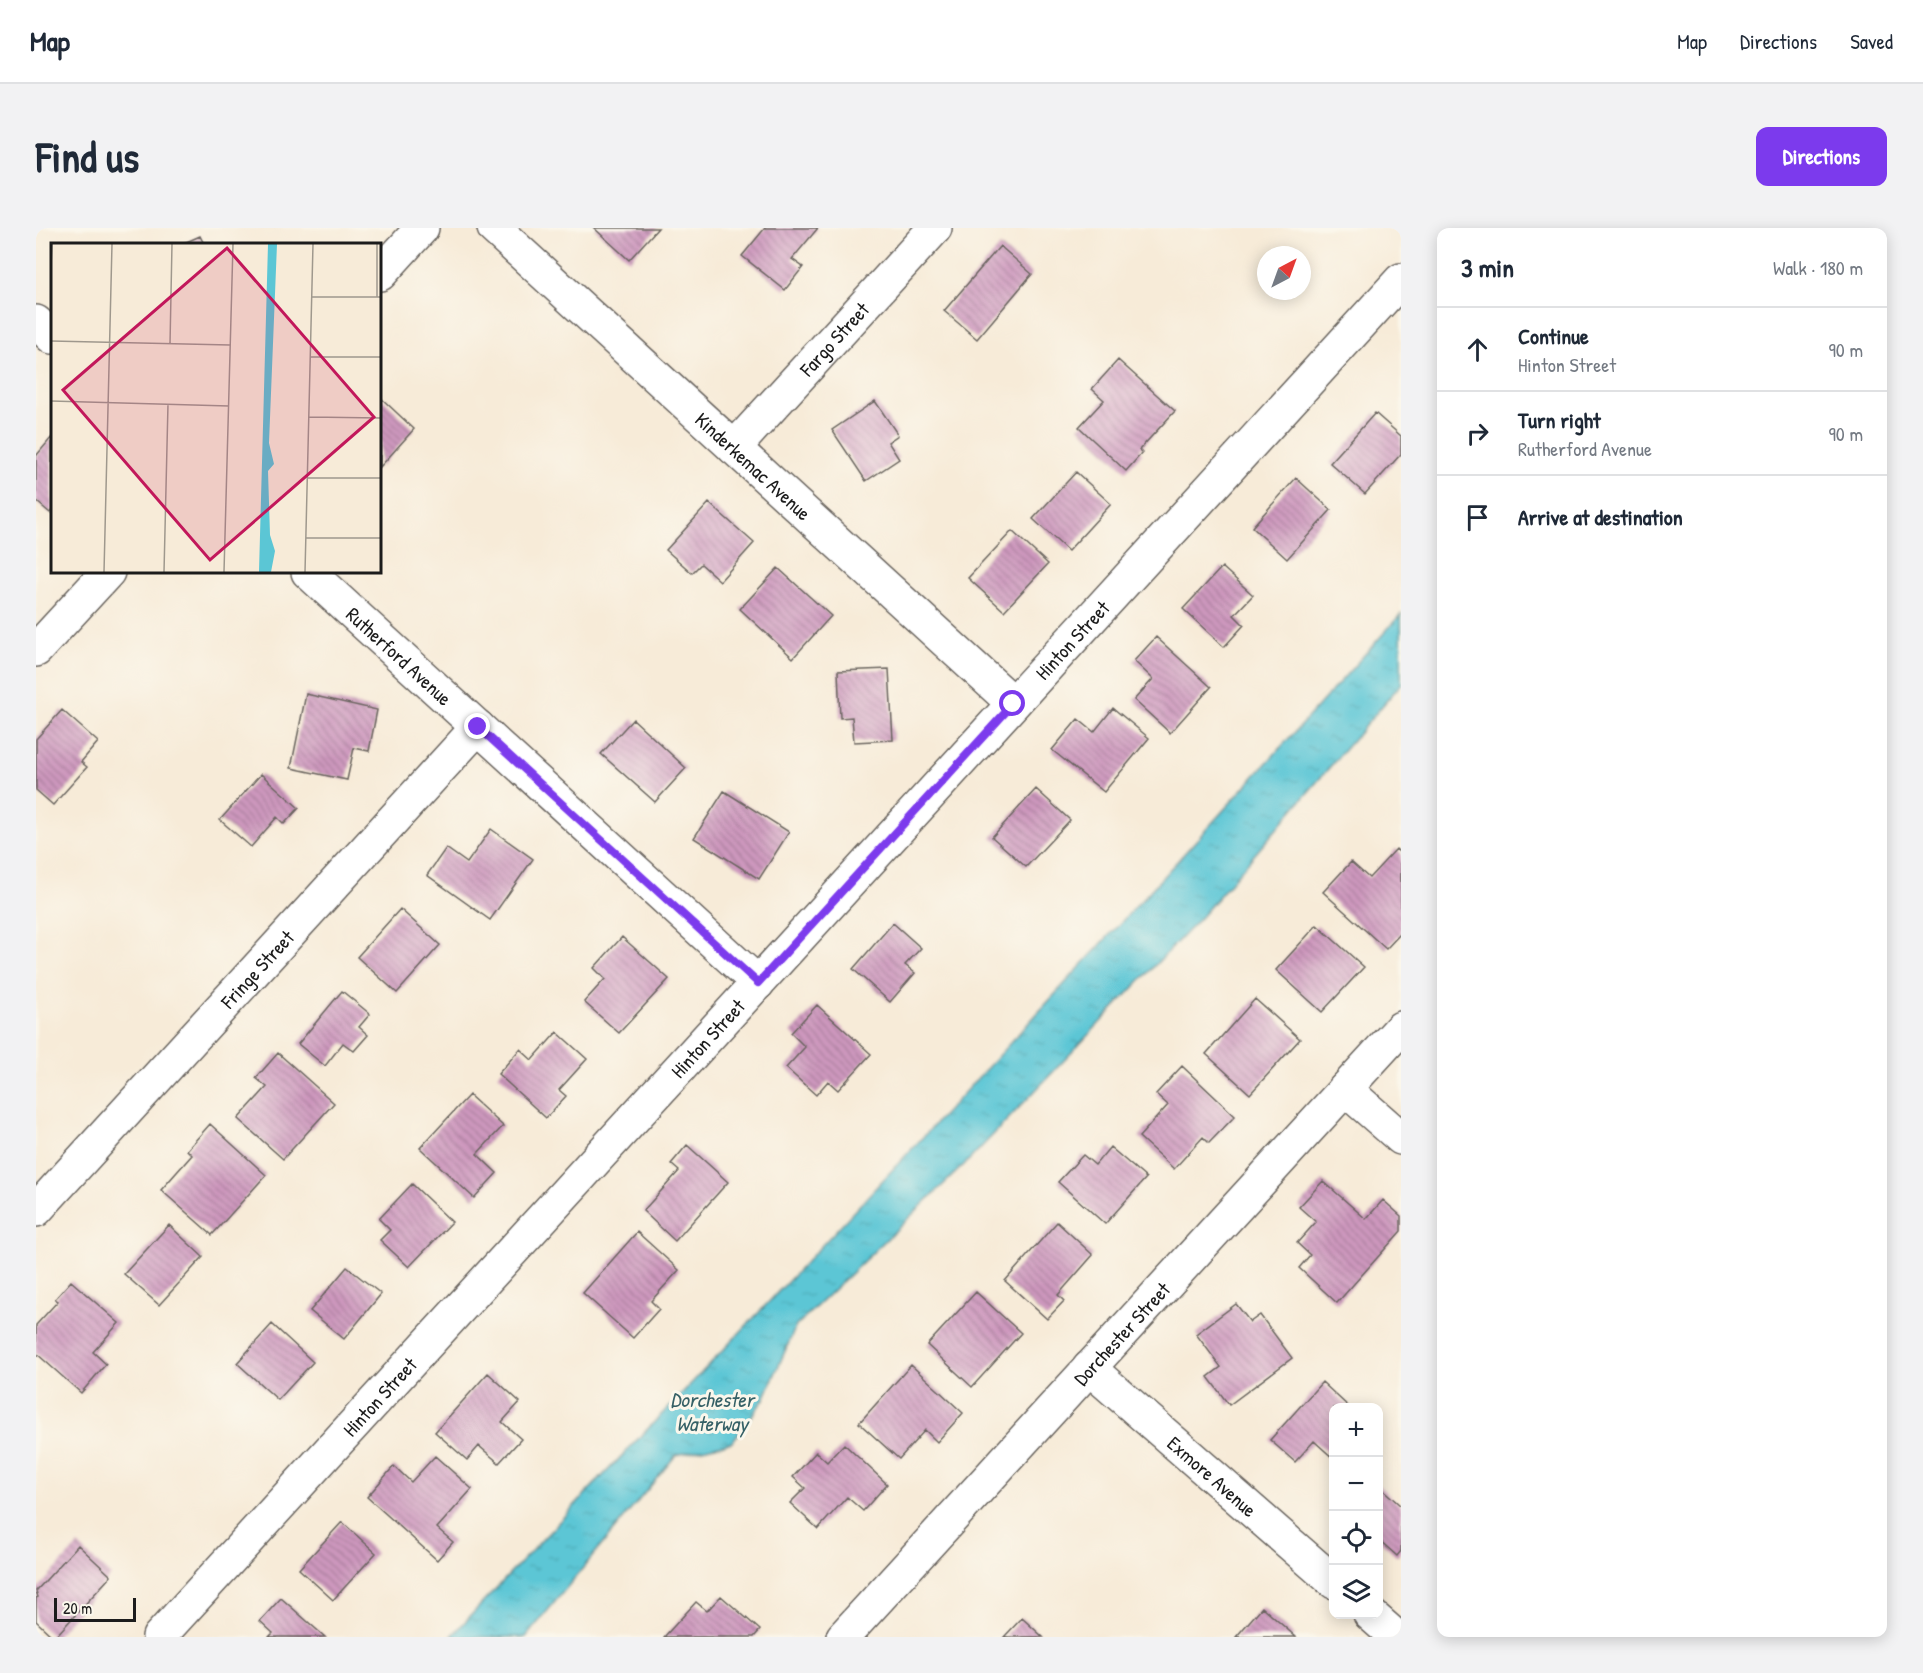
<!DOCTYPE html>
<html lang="en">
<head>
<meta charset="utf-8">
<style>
  body { margin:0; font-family:"Patrick Hand",sans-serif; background:#f2f2f3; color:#1f2937 }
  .controls { position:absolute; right:18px; bottom:18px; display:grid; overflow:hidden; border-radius:12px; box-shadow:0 3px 15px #0003 }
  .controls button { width:54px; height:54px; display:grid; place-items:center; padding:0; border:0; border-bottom:2px solid #e0e1e3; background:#fff; color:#1f2937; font:30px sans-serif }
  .compass { position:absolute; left:1221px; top:18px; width:54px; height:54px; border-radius:50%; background:#fff; box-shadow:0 3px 15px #0003; rotate:41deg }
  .scale { position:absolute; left:18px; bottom:15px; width:82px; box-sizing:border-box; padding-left:6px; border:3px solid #1c1c1c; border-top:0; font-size:16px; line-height:21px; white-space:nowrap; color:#1c1c1c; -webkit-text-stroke:4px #fbf7ec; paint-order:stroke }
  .stop { position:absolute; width:18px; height:18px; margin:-14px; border:4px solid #7c3aed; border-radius:50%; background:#fff }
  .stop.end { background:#7c3aed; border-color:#fff; box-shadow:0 2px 6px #0008 }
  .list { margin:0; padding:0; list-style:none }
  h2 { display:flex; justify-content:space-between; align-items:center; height:78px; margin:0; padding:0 24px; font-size:26px }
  h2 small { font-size:20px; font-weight:400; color:#747a83 }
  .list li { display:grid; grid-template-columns:39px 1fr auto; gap:18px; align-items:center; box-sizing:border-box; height:84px; padding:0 24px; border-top:2px solid #e0e1e3 }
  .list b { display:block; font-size:22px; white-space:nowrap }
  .list p { margin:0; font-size:20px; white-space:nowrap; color:#747a83 }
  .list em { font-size:20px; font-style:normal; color:#747a83 }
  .icon { flex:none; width:33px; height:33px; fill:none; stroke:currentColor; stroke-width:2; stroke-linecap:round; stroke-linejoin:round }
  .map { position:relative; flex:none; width:1365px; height:1409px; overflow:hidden; border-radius:12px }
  header { display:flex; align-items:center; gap:36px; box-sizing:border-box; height:84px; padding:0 30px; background:#fff; border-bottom:2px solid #e0e1e3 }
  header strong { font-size:28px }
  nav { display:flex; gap:33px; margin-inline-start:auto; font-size:21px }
  .intro { display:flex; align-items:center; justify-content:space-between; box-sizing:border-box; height:144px; padding:0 36px }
  h1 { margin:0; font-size:42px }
  .button { padding:15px 27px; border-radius:12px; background:#7c3aed; color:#fff; font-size:21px; font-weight:700 }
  main { display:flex; gap:36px; padding:0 36px }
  aside { flex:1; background:#fff; border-radius:12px; box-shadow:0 3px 15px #0003 }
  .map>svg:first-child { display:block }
  .water { fill:url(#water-ripples); stroke:#3c7178; stroke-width:1.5 }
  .building { fill:url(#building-back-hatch) }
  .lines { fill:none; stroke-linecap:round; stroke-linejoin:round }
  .minor-casing { stroke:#69645e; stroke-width:36 }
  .minor { stroke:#fff; stroke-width:33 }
  .route { stroke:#7c3aed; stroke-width:8 }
  .labels { text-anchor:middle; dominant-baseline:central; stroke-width:6; stroke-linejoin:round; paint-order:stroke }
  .street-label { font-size:20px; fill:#1c1c1c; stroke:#fbf7ec }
  .water-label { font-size:21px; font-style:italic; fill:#356066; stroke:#fbf7ec }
  .inset-road { fill:none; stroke:#9f988d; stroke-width:1.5 }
  .view { fill:#c2185b; fill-opacity:0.15; stroke:#c2185b; stroke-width:3 }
  .inset-edge { fill:none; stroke:#1c1c1c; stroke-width:3 }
</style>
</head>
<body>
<header>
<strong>Map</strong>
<nav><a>Map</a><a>Directions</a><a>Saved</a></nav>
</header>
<div class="intro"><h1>Find us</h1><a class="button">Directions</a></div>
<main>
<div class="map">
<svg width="1365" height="1409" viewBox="0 0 1365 1409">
  <defs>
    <pattern id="water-ripples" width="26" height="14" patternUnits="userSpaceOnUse" patternTransform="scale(1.5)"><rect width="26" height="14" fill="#5bc6d5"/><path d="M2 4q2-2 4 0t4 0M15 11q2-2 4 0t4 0" fill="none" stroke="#4faab6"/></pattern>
    <pattern id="building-back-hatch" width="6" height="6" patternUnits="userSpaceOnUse" patternTransform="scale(1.5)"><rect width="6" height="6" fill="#ce98be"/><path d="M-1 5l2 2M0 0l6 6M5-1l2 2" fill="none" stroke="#a67b9a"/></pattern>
  </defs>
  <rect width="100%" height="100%" fill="#fbf7ec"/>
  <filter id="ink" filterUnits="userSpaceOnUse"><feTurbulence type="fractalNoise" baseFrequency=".0167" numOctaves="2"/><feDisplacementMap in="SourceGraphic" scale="12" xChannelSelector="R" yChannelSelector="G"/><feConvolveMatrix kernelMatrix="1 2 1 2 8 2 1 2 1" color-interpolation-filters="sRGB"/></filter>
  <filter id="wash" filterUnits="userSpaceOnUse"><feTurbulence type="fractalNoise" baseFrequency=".008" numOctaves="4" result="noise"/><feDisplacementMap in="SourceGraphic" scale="24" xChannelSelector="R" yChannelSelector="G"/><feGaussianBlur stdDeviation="1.35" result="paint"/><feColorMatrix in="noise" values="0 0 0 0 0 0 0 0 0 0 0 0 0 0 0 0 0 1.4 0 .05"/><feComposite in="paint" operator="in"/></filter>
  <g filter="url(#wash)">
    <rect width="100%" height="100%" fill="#f7ebd8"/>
    <path class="water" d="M1365,386V456L1164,690L933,932L760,1098L728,1171L696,1214L640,1227L490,1409H415C518,1297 625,1188 729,1078C943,850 1156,619 1365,386Z"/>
    <g id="blocks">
      <path class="building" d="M558,0H622L593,32Z
        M729,0H782L756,31L767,39L749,62L706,28Z
        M164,8L168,16H146Z
        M964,18L996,46L941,111L908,83Z
        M1082,132L1139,183L1103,222L1106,225L1090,243L1043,199L1068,172L1056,161Z
        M344,169L378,201L344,239Z
        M839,173L862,207L852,214L863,231L830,253L796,202Z
        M1339,185L1365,208V226L1329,266L1294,235Z
        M16,209V282L14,285L0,273V228Z
        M1040,244L1075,276L1032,323L997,291Z
        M1260,250L1295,282L1251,331L1216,299Z
        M673,275L718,315L684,353L665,336L656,345L630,322Z
        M976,303L1012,336L968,383L932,350Z
        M1186,339L1217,367L1198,387L1208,397L1188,419L1147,381Z
        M742,340L795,388L757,430L704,381Z
        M1120,409L1175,459L1134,505L1098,472L1117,451L1098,433Z
        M853,441L857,512L818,514L816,489L804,490L802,443Z
        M270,466L341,482L333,523L318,520L311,552L255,540Z
        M1077,480L1113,510L1068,564L1016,522L1042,491L1058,504Z
        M26,482L62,514L45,534L51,539L17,577L0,562V511Z
        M597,491L650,540L619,574L565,526Z
        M225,546L263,580L248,596L241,589L215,619L184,592Z
        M1000,561L1034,592L990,639L956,609Z
        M688,563L753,604L723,651L658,610Z
        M455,601L497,631L454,692L391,647L410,620L431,635Z
        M1360,621L1365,626V705L1350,721L1287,664L1315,634L1333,650Z
        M364,681L404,717L361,765L321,729Z
        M857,695L885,720L869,737L879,745L854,774L817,741Z
        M1281,697L1328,739L1286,784L1240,742Z
        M586,709L633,751L583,805L548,774L569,751L558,740Z
        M306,763L334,786L323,799L332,807L318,823L307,815L289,838L262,816Z
        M1219,771L1264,811L1214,866L1170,826Z
        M781,777L835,826L802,862L792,853L780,867L750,840L769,819L755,805Z
        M521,804L551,831L523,862L530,868L510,890L462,846L484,821L496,832Z
        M242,825L298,875L247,931L202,891L231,859L220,850Z
        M1146,838L1199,888L1173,915L1167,909L1138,941L1103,909L1132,877L1120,866Z
        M433,867L467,898L441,926L461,945L438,970L384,920Z
        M174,896L230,947L176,1007L125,962L156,927L151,922Z
        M651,917L692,954L639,1013L607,983L643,943L635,936Z
        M1074,919L1110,950L1069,996L1022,954L1047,927L1059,937Z
        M1287,953L1330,991L1347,972L1365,988V1003L1301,1075L1263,1040L1274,1027L1261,1015L1280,994L1263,979Z
        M376,956L416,994L373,1039L344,1012L354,1002L343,991Z
        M1021,994L1057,1027L1022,1067L1028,1073L1011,1091L969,1053Z
        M133,997L167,1029L123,1077L88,1046Z
        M601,1004L643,1042L615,1073L623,1081L597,1110L547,1065Z
        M311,1039L345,1066L308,1111L274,1083Z
        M35,1053L83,1095L57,1124L70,1136L45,1165L0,1125V1097L22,1073L19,1071Z
        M940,1064L985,1105L936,1159L891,1117Z
        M1200,1076L1214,1094L1224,1087L1256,1130L1193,1177L1172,1149L1185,1139L1160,1106Z
        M236,1096L277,1134L242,1172L201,1135Z
        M875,1137L927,1185L901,1214L889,1202L863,1231L823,1195Z
        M452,1145L484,1174L466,1194L485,1211L463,1235L443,1218L431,1232L399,1204Z
        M1286,1154L1314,1180H1298V1231L1278,1213L1259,1234L1234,1212Z
        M808,1216L851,1256L827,1283L811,1269L782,1301L754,1275L769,1260L757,1249L780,1224L791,1234Z
        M399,1228L436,1261L401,1300L417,1314L401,1332L331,1269L358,1238L375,1254Z
        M1342,1257L1365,1278V1323L1361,1328L1342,1311Z
        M306,1294L340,1325L297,1372L263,1341Z
        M42,1317L75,1348L19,1409H17L0,1393V1370L2,1369L0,1363Z
        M685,1368L724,1402L718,1409H628L660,1374L671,1383Z
        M245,1370L289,1409H233L237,1405L224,1393Z
        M1226,1379L1260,1409H1200Z
        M986,1390L1007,1409H968Z"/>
    </g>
  </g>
  <g filter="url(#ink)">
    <use href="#blocks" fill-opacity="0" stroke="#69645e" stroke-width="1.5"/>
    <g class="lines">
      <g class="minor-casing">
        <g id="minor">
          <path id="s1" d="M458,0L977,475"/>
          <path d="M344,46L386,0"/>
          <path d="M0,94L16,109"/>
          <path id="s2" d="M698,220L899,0"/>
          <path id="s3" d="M272,344L722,755"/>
          <path d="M0,422L72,344"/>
          <path d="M1309,861L1365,910"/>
          <path id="s4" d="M0,982L442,499"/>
          <path id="s5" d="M1053,1140L1298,1354"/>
          <path d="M1334,1386L1360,1409"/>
          <path id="s6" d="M123,1409L1365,52"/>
          <path id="s7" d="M807,1409L1365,800"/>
        </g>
      </g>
      <use href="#minor" class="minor"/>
    </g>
  </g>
  <g class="lines" filter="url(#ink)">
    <path class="route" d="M442,499L722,755L977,476"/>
  </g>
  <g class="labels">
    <g class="street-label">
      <text stroke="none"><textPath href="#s2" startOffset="148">Fargo Street</textPath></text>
      <text stroke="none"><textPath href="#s1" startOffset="352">Kinderkemac Avenue</textPath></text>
      <text stroke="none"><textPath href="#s6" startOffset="1352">Hinton Street</textPath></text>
      <text stroke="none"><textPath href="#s3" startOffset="124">Rutherford Avenue</textPath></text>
      <text stroke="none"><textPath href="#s4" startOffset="327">Fringe Street</textPath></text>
      <text stroke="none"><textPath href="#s6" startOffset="812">Hinton Street</textPath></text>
      <text stroke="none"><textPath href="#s7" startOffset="412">Dorchester Street</textPath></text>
      <text stroke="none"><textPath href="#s6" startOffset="326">Hinton Street</textPath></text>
      <text stroke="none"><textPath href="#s5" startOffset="164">Exmore Avenue</textPath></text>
    </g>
    <g class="water-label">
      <text x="676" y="1171">Dorchester<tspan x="676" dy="24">Waterway</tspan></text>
    </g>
  </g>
  <g transform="translate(15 15)">
    <rect width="330" height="330" fill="#f7ebd8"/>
    <path d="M217,1H226L218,200L223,221L217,228L219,292L224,308L220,329H208Z" fill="#5bc6d5"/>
    <path class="inset-road" d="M0,23L1,1M261,54H330M326,54V1M0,98L179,102M119,101L121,1M259,114H330M0,158L178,163M258,174L330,175M256,235H330M255,295H330M53,329L61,1M113,329L117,161M173,329L182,1M254,329L262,1"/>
    <path class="view" d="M176,5L323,174L159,317L12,147Z"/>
    <rect width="330" height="330" class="inset-edge"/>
  </g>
</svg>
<div class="controls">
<button>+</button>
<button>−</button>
<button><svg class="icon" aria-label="locate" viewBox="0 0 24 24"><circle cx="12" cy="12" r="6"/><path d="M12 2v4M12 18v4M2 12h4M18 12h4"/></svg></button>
<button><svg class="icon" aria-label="layers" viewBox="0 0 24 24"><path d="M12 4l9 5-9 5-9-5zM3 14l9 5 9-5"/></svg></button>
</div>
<svg class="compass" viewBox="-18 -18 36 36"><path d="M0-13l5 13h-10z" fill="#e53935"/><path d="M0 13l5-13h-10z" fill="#747a83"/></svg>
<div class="scale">20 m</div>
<div class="stop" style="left:977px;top:476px"></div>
<div class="stop end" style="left:442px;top:499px"></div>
</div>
<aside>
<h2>3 min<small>Walk · 180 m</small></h2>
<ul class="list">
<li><svg class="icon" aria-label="ahead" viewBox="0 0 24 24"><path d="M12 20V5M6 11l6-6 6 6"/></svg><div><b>Continue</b><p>Hinton Street</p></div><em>90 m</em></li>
<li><svg class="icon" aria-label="right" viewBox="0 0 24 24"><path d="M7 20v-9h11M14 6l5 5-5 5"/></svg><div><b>Turn right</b><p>Rutherford Avenue</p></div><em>90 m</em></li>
<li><svg class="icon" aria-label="arrive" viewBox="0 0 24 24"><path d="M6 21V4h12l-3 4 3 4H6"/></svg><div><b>Arrive at destination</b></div></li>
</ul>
</aside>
</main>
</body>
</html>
